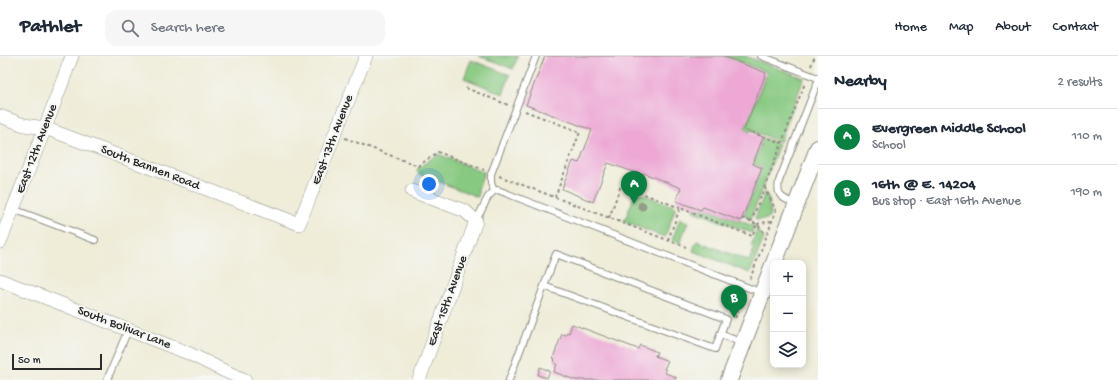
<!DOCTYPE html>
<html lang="en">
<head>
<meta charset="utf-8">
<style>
  body { margin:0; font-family:"Gochi Hand",sans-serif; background:#f6f6f7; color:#1f2937 }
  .controls { position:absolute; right:12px; bottom:12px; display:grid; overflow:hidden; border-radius:8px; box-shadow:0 2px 10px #0003 }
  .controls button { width:36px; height:36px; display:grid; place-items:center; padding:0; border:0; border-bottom:1px solid #e0e1e3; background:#fff; color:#1f2937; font:20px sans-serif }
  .scale { position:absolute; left:12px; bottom:10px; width:90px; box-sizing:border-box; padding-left:4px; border:2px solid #2b2b2b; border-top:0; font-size:11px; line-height:14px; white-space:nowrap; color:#2b2b2b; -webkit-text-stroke:3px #f6f6f2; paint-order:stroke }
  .you { position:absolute; left:429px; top:128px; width:14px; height:14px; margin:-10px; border:3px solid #fff; border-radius:50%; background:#1a73e8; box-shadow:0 0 0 6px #1a73e833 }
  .badge { display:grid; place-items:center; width:26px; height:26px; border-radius:50%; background:#0b8043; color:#fff; font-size:13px; font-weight:700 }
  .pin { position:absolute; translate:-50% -33px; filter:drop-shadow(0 1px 2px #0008) }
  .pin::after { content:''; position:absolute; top:21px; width:14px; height:12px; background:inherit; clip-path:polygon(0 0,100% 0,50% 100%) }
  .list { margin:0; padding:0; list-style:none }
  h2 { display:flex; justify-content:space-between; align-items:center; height:52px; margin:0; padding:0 16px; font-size:17px }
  h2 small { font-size:13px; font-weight:400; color:#747a83 }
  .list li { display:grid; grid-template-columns:26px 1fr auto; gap:12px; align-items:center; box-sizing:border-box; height:56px; padding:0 16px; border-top:1px solid #e0e1e3 }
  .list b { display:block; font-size:15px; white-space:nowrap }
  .list p { margin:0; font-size:13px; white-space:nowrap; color:#747a83 }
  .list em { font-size:13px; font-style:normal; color:#747a83 }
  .icon { flex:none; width:22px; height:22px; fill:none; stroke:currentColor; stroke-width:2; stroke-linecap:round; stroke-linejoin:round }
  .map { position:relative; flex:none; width:818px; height:324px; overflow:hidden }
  header { display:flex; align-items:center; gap:24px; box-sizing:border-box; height:56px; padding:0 20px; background:#fff; border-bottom:1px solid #e0e1e3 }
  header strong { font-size:19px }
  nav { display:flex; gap:22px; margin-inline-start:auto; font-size:14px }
  .search { width:280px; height:36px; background:#f6f6f7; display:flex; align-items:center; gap:10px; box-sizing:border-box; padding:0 14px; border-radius:12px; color:#747a83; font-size:15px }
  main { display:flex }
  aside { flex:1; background:#fff }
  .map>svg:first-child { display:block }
  .green { fill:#88c981; stroke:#5a7a56 }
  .building { fill:#eda8d5 }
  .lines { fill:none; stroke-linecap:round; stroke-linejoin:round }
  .service-casing { stroke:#8d8c82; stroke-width:8 }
  .minor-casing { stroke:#8d8c82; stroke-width:14 }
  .tertiary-casing { stroke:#8d8c82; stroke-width:18 }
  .path { stroke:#8d8c82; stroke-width:2; stroke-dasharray:3 3; stroke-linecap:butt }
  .service { stroke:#fff; stroke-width:6 }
  .minor { stroke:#fff; stroke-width:13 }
  .tertiary { stroke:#fff; stroke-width:16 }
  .tree { fill:#939c87 }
  .labels { text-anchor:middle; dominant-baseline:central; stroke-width:4; stroke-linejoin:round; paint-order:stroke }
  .street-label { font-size:13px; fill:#2b2b2b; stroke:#f6f6f2 }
</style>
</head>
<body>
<header>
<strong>Pathlet</strong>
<div class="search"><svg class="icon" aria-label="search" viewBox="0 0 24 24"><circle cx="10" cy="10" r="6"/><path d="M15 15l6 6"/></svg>Search here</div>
<nav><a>Home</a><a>Map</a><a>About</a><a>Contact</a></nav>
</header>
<main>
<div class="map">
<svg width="818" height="324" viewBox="0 0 818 324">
  <rect width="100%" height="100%" fill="#f6f6f2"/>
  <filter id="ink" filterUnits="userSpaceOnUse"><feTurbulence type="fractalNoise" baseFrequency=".025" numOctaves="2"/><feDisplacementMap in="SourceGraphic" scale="8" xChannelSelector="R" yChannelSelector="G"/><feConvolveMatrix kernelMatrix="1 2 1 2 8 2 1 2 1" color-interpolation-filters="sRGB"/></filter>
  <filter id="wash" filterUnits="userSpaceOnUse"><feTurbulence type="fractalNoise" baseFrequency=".012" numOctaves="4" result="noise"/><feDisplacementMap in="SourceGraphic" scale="16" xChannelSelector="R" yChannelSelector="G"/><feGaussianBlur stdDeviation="0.9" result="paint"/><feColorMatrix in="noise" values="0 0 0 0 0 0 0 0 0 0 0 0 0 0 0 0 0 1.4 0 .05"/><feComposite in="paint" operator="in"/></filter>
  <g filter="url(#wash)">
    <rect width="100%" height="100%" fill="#efecd8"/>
    <path class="green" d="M479,0H518L513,13Z
      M724,0H745L804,22L780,86L751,74L750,76L745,73L767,16Z
      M471,4L510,19L503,38L464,22Z
      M763,82L779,88L751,162L744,160L762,112L753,108Z
      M438,98L484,116L478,133V141L419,118L417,116L418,112Z
      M636,136L676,151L665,181L624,166Z
      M765,136L770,146L769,150L771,155L768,163L756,164L755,162Z
      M703,151L754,170L752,177L693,155L694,152L701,155Z
      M680,163L688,166L680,187L672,184Z
      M757,174L764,182L750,217L693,195L696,186L697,185L749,205L754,193L751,190Z"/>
    <g id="blocks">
      <path class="building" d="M545,0H723L766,17L744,74L763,81L753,108L762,112L741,165L703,151L701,154L676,145L681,132L643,117L642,119L608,107L593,146L562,133L573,105L579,107L592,74L526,49Z
        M572,268L638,293L640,289L657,296L655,300L668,305L664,313L666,314L665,317L676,321L675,324H575L554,316L557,308L554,307L555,303L553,302L562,278L566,279L567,276L569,277Z
        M540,311L550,315L547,322L538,319Z"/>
    </g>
  </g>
  <g filter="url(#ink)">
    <use href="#blocks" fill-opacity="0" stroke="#8d8c82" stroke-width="1"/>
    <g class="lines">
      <g class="service-casing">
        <path id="service" d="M536,0L491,118V127L494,135L498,134L762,237
          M761,0L818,22
          M796,148C782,142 776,141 779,125L818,25
          M13,153L95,184
          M476,165L488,141L494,135
          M720,278L743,287
          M107,324L128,274
          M509,324L556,198L726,263L715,293L544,230"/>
      </g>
      <g class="minor-casing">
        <path id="minor" d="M0,60L24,69L45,72L299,168L366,0
          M412,135L465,155L476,165L419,324
          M0,186L45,72L72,0
          M0,224L188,297C207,306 225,316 245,324"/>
      </g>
      <g class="tertiary-casing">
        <path id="tertiary" d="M774,207L818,92
          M729,324L773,209"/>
      </g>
      <path class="path" d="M811,10L815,0
        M466,32L508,49
        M525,55L580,76L555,141
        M752,76L781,87
        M345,82L418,110L438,96L484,114
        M499,120L686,191
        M609,162L621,129L680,152
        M742,162L757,168L766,179
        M751,166L805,27
        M757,168L772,165
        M668,184L680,152L752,180L757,168
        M750,223L776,155L765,132
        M735,262L744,238"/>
      <use href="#service" class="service"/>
      <use href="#minor" class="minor"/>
      <use href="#tertiary" class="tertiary"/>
    </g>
    <circle class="tree" cx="642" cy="150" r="4.5"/>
  </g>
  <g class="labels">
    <g class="street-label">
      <text transform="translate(333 84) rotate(-69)">East 13th Avenue</text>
      <text transform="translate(37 93) rotate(-69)">East 12th Avenue</text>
      <text transform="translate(150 112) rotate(21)">South Bannen Road</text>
      <text transform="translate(448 245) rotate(-70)">East 15th Avenue</text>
      <text transform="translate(124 272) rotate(21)">South Bolivar Lane</text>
    </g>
  </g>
</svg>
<div class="controls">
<button>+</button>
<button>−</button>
<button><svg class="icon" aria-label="layers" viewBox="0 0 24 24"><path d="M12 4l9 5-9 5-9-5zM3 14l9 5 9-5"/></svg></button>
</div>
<div class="scale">50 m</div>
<div class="you"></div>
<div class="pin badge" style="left:634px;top:148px">A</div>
<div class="pin badge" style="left:734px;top:262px">B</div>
</div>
<aside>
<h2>Nearby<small>2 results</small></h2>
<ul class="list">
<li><span class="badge">A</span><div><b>Evergreen Middle School</b><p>School</p></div><em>110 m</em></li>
<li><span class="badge">B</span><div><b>16th @ E. 14204</b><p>Bus stop · East 16th Avenue</p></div><em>190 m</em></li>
</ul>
</aside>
</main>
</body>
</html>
